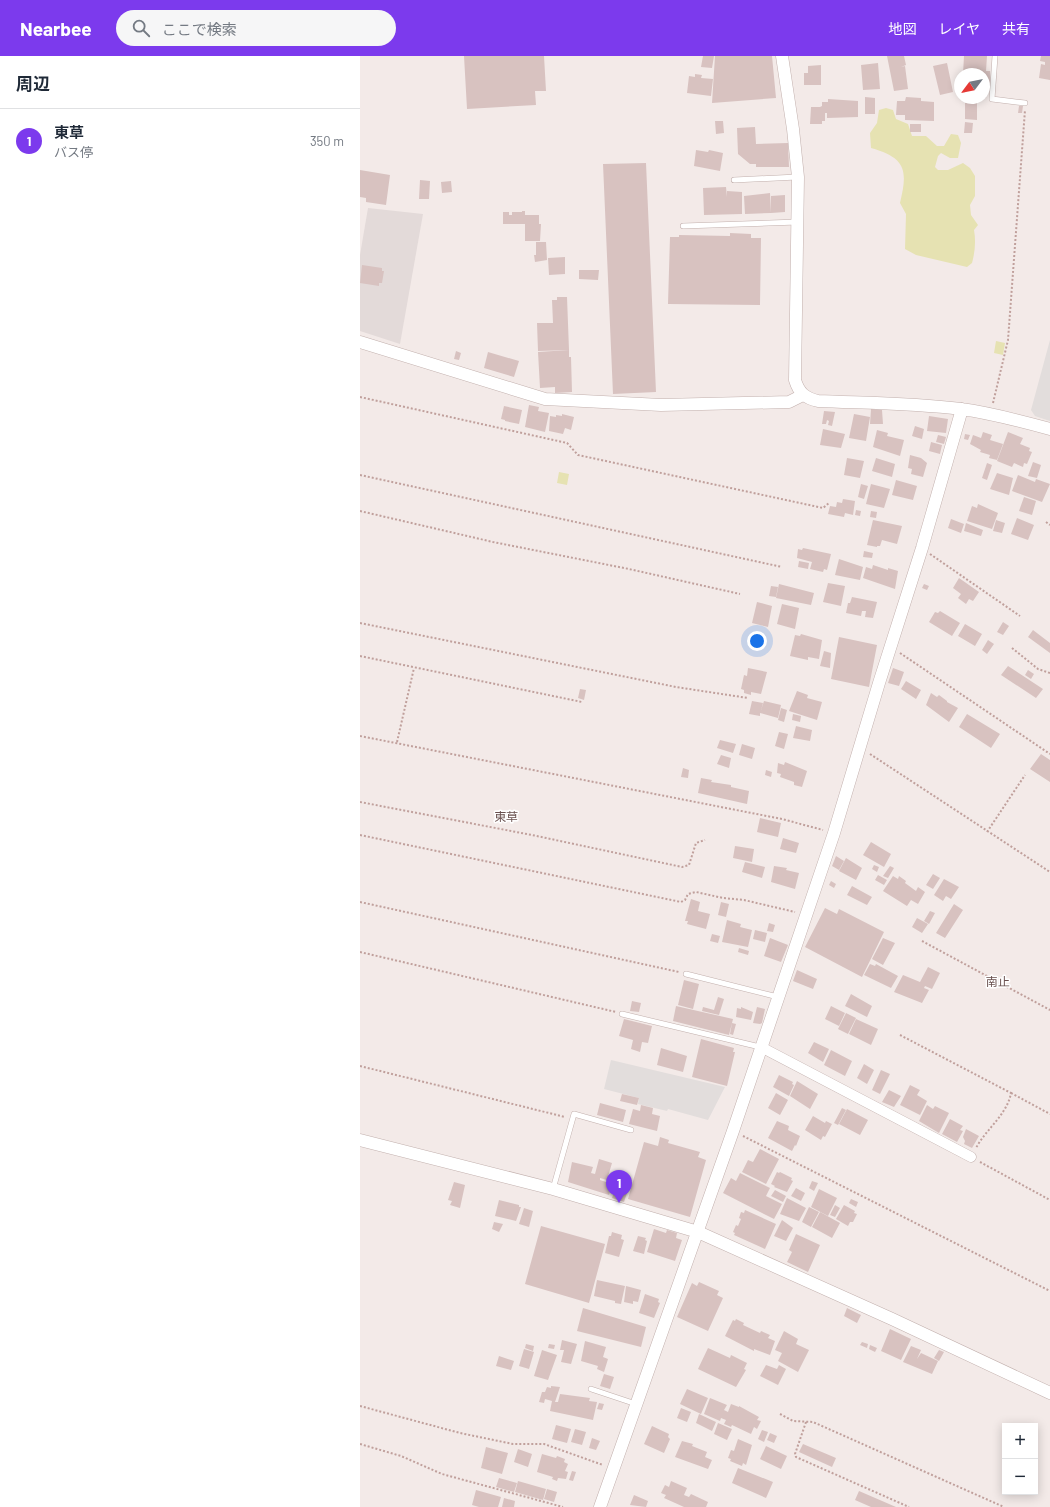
<!DOCTYPE html>
<html lang="ja">
<head>
<meta charset="utf-8">
<style>
  body { margin:0; font-family:Barlow,"Noto Sans JP",sans-serif; background:#f6f6f7; color:#1f2937 }
  .controls { position:absolute; right:12px; bottom:12px; display:grid; overflow:hidden; border-radius:0px; box-shadow:0 2px 10px #0003 }
  .controls button { width:36px; height:36px; display:grid; place-items:center; padding:0; border:0; border-bottom:1px solid #e0e1e3; background:#fff; color:#1f2937; font:20px sans-serif }
  .compass { position:absolute; left:594px; top:12px; width:36px; height:36px; border-radius:50%; background:#fff; box-shadow:0 2px 10px #0003; rotate:238deg }
  .you { position:absolute; left:397px; top:585px; width:14px; height:14px; margin:-10px; border:3px solid #fff; border-radius:50%; background:#1a73e8; box-shadow:0 0 0 6px #1a73e833 }
  .badge { display:grid; place-items:center; width:26px; height:26px; border-radius:50%; background:#7c3aed; color:#fff; font-size:13px; font-weight:700 }
  .pin { position:absolute; translate:-50% -33px; filter:drop-shadow(0 1px 2px #0008) }
  .pin::after { content:''; position:absolute; top:21px; width:14px; height:12px; background:inherit; clip-path:polygon(0 0,100% 0,50% 100%) }
  .list { margin:0; padding:0; list-style:none }
  h2 { display:flex; justify-content:space-between; align-items:center; height:52px; margin:0; padding:0 16px; font-size:17px }
  h2 small { font-size:13px; font-weight:400; color:#747a83 }
  .list li { display:grid; grid-template-columns:26px 1fr auto; gap:12px; align-items:center; box-sizing:border-box; height:64px; padding:0 16px; border-top:1px solid #e0e1e3 }
  .list b { display:block; font-size:15px; white-space:nowrap }
  .list p { margin:0; font-size:13px; white-space:nowrap; color:#747a83 }
  .list em { font-size:13px; font-style:normal; color:#747a83 }
  .icon { flex:none; width:22px; height:22px; fill:none; stroke:currentColor; stroke-width:2; stroke-linecap:round; stroke-linejoin:round }
  .map { position:relative; flex:none; width:690px; height:1451px; overflow:hidden }
  header { display:flex; align-items:center; gap:24px; box-sizing:border-box; height:56px; padding:0 20px; background:#7c3aed; color:#fff }
  header strong { font-size:19px }
  nav { display:flex; gap:22px; margin-inline-start:auto; font-size:14px }
  .search { width:280px; height:36px; background:#f6f6f7; display:flex; align-items:center; gap:10px; box-sizing:border-box; padding:0 14px; border-radius:22px; color:#747a83; font-size:15px }
  main { display:flex }
  aside { flex:1; background:#fff }
  .map>svg:first-child { display:block }
  .industrial { fill:#e3dad9 }
  .green { fill:#e6e2b2 }
  .parking { fill:#e2dddc }
  .building { fill:#d8c2c0 }
  .lines { fill:none; stroke-linecap:round; stroke-linejoin:round }
  .service-casing { stroke:#c2b0ad; stroke-width:6 }
  .minor-casing { stroke:#c2b0ad; stroke-width:11 }
  .tertiary-casing { stroke:#c2b0ad; stroke-width:13 }
  .path { stroke:#c0a09c; stroke-width:2; stroke-dasharray:2 2; stroke-linecap:butt }
  .service { stroke:#fff; stroke-width:5 }
  .minor { stroke:#fff; stroke-width:10 }
  .tertiary { stroke:#fff; stroke-width:12 }
  .labels { text-anchor:middle; dominant-baseline:central; stroke-width:3; stroke-linejoin:round; paint-order:stroke }
  .neighbourhood-label { font-size:12px; fill:#69504e; stroke:#fff }
</style>
</head>
<body>
<header>
<strong>Nearbee</strong>
<div class="search"><svg class="icon" aria-label="search" viewBox="0 0 24 24"><circle cx="10" cy="10" r="6"/><path d="M15 15l6 6"/></svg>ここで検索</div>
<nav><a>地図</a><a>レイヤ</a><a>共有</a></nav>
</header>
<main>
<aside>
<h2>周辺<small></small></h2>
<ul class="list">
<li><span class="badge">1</span><div><b>東草</b><p>バス停</p></div><em>350 m</em></li>
</ul>
</aside>
<div class="map">
<svg width="690" height="1451" viewBox="0 0 690 1451">
  <rect width="100%" height="100%" fill="#f3eae8"/>
  <path class="industrial" d="M8,152L63,158L40,288L0,275V199Z"/>
  <path class="green" d="M526,52L533,54L536,63L548,68L552,80H566L577,90H584L591,78L598,79L601,87L598,102H590L581,97L578,100L575,111L578,114H588L603,107L610,112L615,120V140L610,149L611,159L618,169L614,174C616,185 615,196 612,207L607,211L556,199L545,193L546,158L540,147C548,114 546,102 511,92L510,77L517,67L519,54Z
    M636,285L645,287L643,299L634,297Z
    M199,416L209,418L207,429L197,427Z"/>
  <path class="parking" d="M690,284V365L675,360L671,354Z
    M251,1004L365,1031L348,1064L308,1053L307,1055L278,1048L279,1042L244,1033Z"/>
  <path class="building" d="M104,0H184L186,35H175L176,49L107,53Z
    M343,0H354L352,12L341,11Z
    M355,0H412L416,42L352,47Z
    M527,0H544L546,9L541,11L545,10L548,33L534,35Z
    M604,0H627L626,15H630V30H627L626,42H624V18H603Z
    M681,0H690V24L679,22L681,8L685,9V6L680,5Z
    M518,7L520,33L503,34L501,9Z
    M587,7L593,36L580,39L573,10Z
    M461,9V29H444V17H448V10Z
    M335,18L342,19L341,22L353,23L351,40L327,37L329,20L335,21Z
    M505,41L515,42V58H505Z
    M546,41L561,42V45L574,46V65L545,64V59H536L537,45H545Z
    M468,43L498,45V61L467,62V57H465V65H462V68H450L451,51H460L462,50V46H468Z
    M605,47H617V64L605,63Z
    M659,50H663L662,57H658Z
    M355,65H363L364,77L356,78Z
    M605,66L613,67L612,77H604Z
    M550,68H561V76H550Z
    M395,71L396,88L428,87L429,111H396V108H390L378,98L377,72Z
    M336,94L348,96L349,94L363,97L360,115L334,110Z
    M286,107L296,336L253,338L243,108Z
    M0,114L30,119L26,149L6,146V142L0,141Z
    M60,124L70,125L69,143H59Z
    M91,125L92,136L82,137L81,126Z
    M366,131L367,141V135L382,136V158L344,159L343,132Z
    M410,137L411,157L385,158L384,140Z
    M425,139V156L411,157V140Z
    M162,155H165V159H179V168H181L180,185H165V168H143V156H149V159H152V156H162Z
    M370,177L391,178V182H401L400,249L308,248L310,181H319V179L370,180Z
    M176,186H186L187,204L175,206L174,199H176Z
    M205,201V218L189,219L188,202Z
    M2,209L22,212V215H24L22,227H19V230L0,227Z
    M219,214H239L238,224L219,223Z
    M197,241H207L209,294L178,295L177,267H193L192,244H197Z
    M209,294V301H211L212,336L195,337V331L180,332L178,296Z
    M96,295L101,297L99,304L94,303Z
    M128,296L159,305L154,321L124,312Z
    M169,349L179,351L178,355L189,357L185,376L165,371Z
    M144,350L162,354L159,368L145,365V364L141,363Z
    M511,353L522,354L523,368H510Z
    M464,355L475,356L472,370L468,369L469,365L467,364L466,368H462Z
    M202,358L214,361L211,374L205,372L203,378L189,375L190,360L196,361V359L202,360Z
    M494,358L510,361L506,385L489,382Z
    M569,360L588,363L586,377L567,375Z
    M555,370L564,373L562,383L552,380Z
    M463,373L485,378L481,392L460,389Z
    M517,374L528,377L527,380L544,384L540,400L513,391Z
    M623,376L632,379L630,384L643,388L637,404L629,402L630,399L620,396L621,394L610,388L613,379L621,382Z
    M648,376L663,382L660,388L670,392L669,395L672,396L667,408L664,407L663,411L654,407L652,411L637,405Z
    M605,378L610,379L608,384L604,383Z
    M578,379L586,381L584,388L576,386Z
    M571,386L582,389L580,398L569,395Z
    M550,399L561,402L567,407L563,421L551,418L552,413L548,412Z
    M487,402L504,405L500,422L484,419Z
    M516,402L535,408L532,421L512,415Z
    M673,406L681,409L677,422L668,420Z
    M627,407L632,409L627,424L622,422Z
    M637,417L653,422L649,439L630,433Z
    M658,419L675,426L676,423L690,428L682,446L652,435Z
    M536,424L557,430L553,444L532,439Z
    M501,428L508,430L504,443L498,441Z
    M511,428L530,433L524,452L506,448Z
    M664,441L676,445L672,459L659,455Z
    M483,443L495,445L493,459L485,457L484,461L468,458L470,450L476,451L477,446L482,447Z
    M618,448L638,457L632,473L607,465L612,450L617,452Z
    M496,454L501,455L500,460L495,459Z
    M511,455L517,456L516,462L510,461Z
    M657,462L674,469L668,484L651,478Z
    M591,463L604,468L601,477L588,472Z
    M513,464L542,470L537,488L522,484L520,490H517V491L507,489Z
    M636,464L645,467L642,477L633,475Z
    M606,467L623,474L621,480L604,475Z
    M443,492L471,498L467,514L464,513L463,516L450,513L452,506L437,502L438,493L442,494Z
    M504,495L513,497L512,502L503,501Z
    M479,503L503,511L500,524L475,519Z
    M439,505L449,507L448,513L438,511Z
    M513,509L528,514V512L538,515L535,533L503,522L506,511L512,513Z
    M599,522L619,536L613,545L609,543L606,548L598,542L601,538L593,532Z
    M468,527L485,530L481,550L463,546Z
    M419,528L454,537L451,549L416,542Z
    M564,528L569,530L567,534L562,532Z
    M411,530L418,531L416,541L409,540Z
    M492,541L517,546L513,562L505,561L506,555H502L501,560L486,557L488,547H490Z
    M397,546L412,550L408,571L392,567Z
    M422,548L439,552L435,573L417,568Z
    M580,555L600,567L592,580L569,566L575,556L578,557Z
    M643,566L649,570L643,579L637,576Z
    M605,568L622,578L615,590L598,580Z
    M673,574L690,587V597L668,581Z
    M441,578L462,584L459,603L448,601V604L430,600L435,579L440,580Z
    M479,581L517,589L509,631L471,623Z
    M628,584L634,588L627,598L622,594Z
    M464,595L471,597L470,612L460,610Z
    M648,610L683,633L676,642L641,619Z
    M388,612L407,616L401,638L391,636V639L384,637V634L381,633L384,619L387,620Z
    M533,612L544,616L539,630L528,627Z
    M668,614L674,618L671,623L665,619Z
    M546,625L561,634L556,643L541,633Z
    M220,633L226,634L224,644L218,642Z
    M437,635L448,639L447,642L462,646L457,664L429,655Z
    M571,637L577,641L579,639L587,645V646L598,652L589,666L566,649Z
    M392,645L403,647L401,654L404,645L421,649L418,662L400,657V660L389,658Z
    M421,652L427,654L424,666L418,664Z
    M433,658L441,660L440,666L432,664Z
    M607,658L640,678L631,692L599,671Z
    M436,670L452,674L450,685L433,682Z
    M419,676L428,678L424,693L415,690Z
    M360,684L376,688L373,697L357,692Z
    M382,688L395,692L392,703L379,699Z
    M681,698L690,704V726L670,713Z
    M361,699L371,702L369,712L357,708Z
    M425,706L447,715L442,731L434,729V726L420,721L421,718L417,717L418,707L424,709Z
    M323,712L329,714L328,722L321,721Z
    M406,714L412,716L411,721L405,719Z
    M341,722L352,724L351,726L371,729V731L389,735L387,748L338,737Z
    M400,762L421,767L418,781L397,776Z
    M423,782L439,787L436,797L420,793Z
    M511,786L531,798L524,811L503,799Z
    M375,790L394,793L392,806L373,802Z
    M476,800L484,805L479,814L472,810Z
    M486,802L502,812L496,824L479,815Z
    M385,806L405,811L402,822L382,816Z
    M514,809L519,811L517,816L512,813Z
    M414,810L427,812L426,814L439,817L435,833L411,826Z
    M530,810L534,812L528,822L523,820Z
    M573,818L580,822L573,833L566,829Z
    M518,819L527,824L524,829L515,824Z
    M533,820L538,823L539,820L546,825L545,827L556,835L558,831L565,836L558,848L551,844L547,850L523,835Z
    M584,823L599,831L591,843L586,840L583,845L574,839Z
    M471,825L476,828L474,832L469,829Z
    M492,830L512,841L507,849L487,839Z
    M331,843L340,846L338,855L350,858L346,873L327,868L328,865H325Z
    M361,846L369,848L366,861L358,859Z
    M594,848L603,854L585,882L576,877Z
    M465,852L477,858L479,853L524,876L502,921L445,891Z
    M570,855L575,857L569,868L564,865Z
    M557,862L568,868L562,877L552,871Z
    M367,864L381,868L380,871L392,874L388,891L362,886Z
    M409,867L415,869L413,876L407,875Z
    M395,874L407,877L405,886L393,883Z
    M352,878L360,880L358,887L350,885Z
    M410,882L428,889L421,906L404,900Z
    M523,882L535,887L523,909L512,903Z
    M379,892L389,895L388,899L378,896Z
    M510,908L515,910L516,908L538,920L531,932L504,919Z
    M568,911L580,917L572,933L565,930L564,932L569,934L562,947L534,936L543,919L560,926Z
    M437,914L457,923L453,933L433,925Z
    M324,924L339,928L333,953L318,949Z
    M491,938L512,950L507,961L485,950Z
    M358,941L364,943L359,959L342,955L343,951L354,954Z
    M272,945L281,947L279,956L270,955Z
    M316,950L373,963L369,979L313,965Z
    M471,950L485,957L479,970L465,963Z
    M381,951L393,956L391,964L376,961L377,952L381,953Z
    M397,951L405,953L402,967L400,968L393,967Z
    M486,957L496,962L488,978L478,973Z
    M264,963L292,970L288,987L282,986L280,996L271,993L273,984L259,980Z
    M496,963L518,973L511,989L489,978Z
    M372,967L376,968L373,979L370,978Z
    M341,983L374,992L373,996H375L367,1030L332,1021Z
    M454,986L469,993L463,1006L448,997Z
    M301,992L327,1000L323,1016L297,1009Z
    M471,994L492,1005L485,1020L464,1009Z
    M504,1008L514,1014L507,1028L497,1022Z
    M521,1014L530,1018L520,1038L512,1034Z
    M419,1019L433,1026L432,1028L434,1029L429,1040L413,1031Z
    M437,1025L458,1038L450,1053L430,1040Z
    M550,1029L560,1034L557,1039L567,1045L560,1059L540,1049Z
    M529,1034L541,1040L534,1051L522,1046Z
    M416,1037L428,1044L420,1059L408,1052Z
    M262,1038L279,1042L277,1049L260,1045Z
    M240,1047L266,1054L263,1066L237,1059Z
    M281,1049L293,1052L292,1058L300,1060L297,1075L269,1068L273,1053L280,1055Z
    M567,1049L573,1053L575,1050L589,1057L579,1077L559,1065Z
    M482,1052L486,1054L478,1069L474,1067Z
    M487,1053L508,1064L500,1079L479,1068Z
    M453,1060L465,1067L466,1065L472,1068L465,1081L463,1080L461,1084L445,1074Z
    M590,1063L603,1070L600,1074L603,1075L597,1086L582,1078Z
    M417,1065L429,1070L428,1074L440,1080L436,1090L435,1089L432,1095L408,1082Z
    M606,1073L619,1080L612,1092L604,1088L605,1085L603,1081Z
    M300,1081L309,1084L308,1087L340,1096L338,1101L346,1104L330,1161L268,1143L284,1086L298,1090Z
    M400,1093L419,1103L406,1128L382,1116L388,1104L393,1106Z
    M239,1103L252,1107L247,1124L240,1122V1124L252,1128L249,1139L208,1126L212,1106L233,1111L231,1117L235,1118Z
    M417,1116L419,1117L420,1116L432,1122L431,1124L433,1125L427,1136L414,1131L415,1130L411,1128Z
    M380,1117L410,1132L406,1140L422,1148L414,1163L363,1137L371,1122L376,1125Z
    M452,1125L458,1127L454,1135L449,1132Z
    M94,1126L105,1129L100,1152L90,1149L92,1145L88,1144Z
    M256,1130L268,1134L264,1146L252,1142Z
    M436,1132L445,1137L441,1145L431,1140Z
    M459,1133L477,1142L468,1160L451,1151Z
    M415,1134L426,1140L423,1146L411,1140Z
    M427,1142L446,1152L439,1165L420,1158Z
    M491,1143L498,1146L496,1151L489,1147Z
    M139,1144L159,1149V1151H161L156,1165L135,1160Z
    M475,1149L480,1152L475,1161L470,1159Z
    M484,1149L495,1155L494,1157L497,1158L493,1166H490L488,1170L476,1163Z
    M449,1151L459,1156L451,1171L442,1166Z
    M164,1152L173,1155L169,1171L159,1168Z
    M385,1154L416,1168L405,1193L374,1179L375,1177L373,1176L376,1169L378,1170L381,1163L379,1162L381,1156L384,1157Z
    M460,1156L480,1167L472,1182L452,1171Z
    M422,1164L433,1172L426,1185L414,1180Z
    M134,1166L143,1168L139,1176L132,1173Z
    M181,1170L245,1188L229,1247L165,1228Z
    M294,1173L306,1177L307,1174L317,1177L316,1182L322,1184L315,1205L287,1196Z
    M252,1176L262,1179L261,1183L264,1184L259,1201L245,1197L249,1180H251Z
    M436,1178L460,1189L448,1216L427,1206L432,1196L429,1194Z
    M278,1180L286,1182L285,1184L287,1185L284,1198L273,1195Z
    M237,1224L265,1230L261,1248L255,1247V1245L234,1240Z
    M339,1226L359,1235L357,1239L363,1242L348,1275L317,1261L332,1227L337,1230Z
    M266,1230L281,1234L278,1246L273,1245V1248L264,1246Z
    M285,1238L299,1243L298,1246L300,1247L294,1262L279,1257Z
    M223,1252L286,1271L281,1291L217,1275Z
    M487,1252L501,1259L497,1267L484,1260Z
    M376,1263L384,1267L383,1269L400,1277L401,1275L410,1279L408,1282L415,1285L410,1299L394,1293V1295L365,1280L373,1264L375,1265Z
    M530,1273L551,1283L541,1304L521,1295Z
    M424,1275L438,1283L436,1288L449,1294L438,1316L418,1305L422,1297L415,1294Z
    M202,1284L217,1288L211,1308L201,1306L204,1294H200Z
    M225,1285L246,1291L243,1301L248,1303L244,1316L237,1313L238,1310L221,1305Z
    M502,1286L508,1288L507,1292L500,1289Z
    M166,1288L174,1290L173,1295L165,1292Z
    M189,1288L195,1289L194,1293L188,1292Z
    M510,1289L517,1292L515,1296L509,1293Z
    M551,1290L561,1294L557,1303L561,1297L578,1305L572,1318L543,1306Z
    M348,1292L370,1302L371,1299L387,1307L384,1313L386,1314L376,1331L338,1313Z
    M164,1293L174,1296L169,1313L159,1310Z
    M182,1294L197,1299L188,1324L174,1320Z
    M579,1294L584,1296L579,1305L574,1302Z
    M139,1300L154,1305L151,1314L136,1310Z
    M406,1309L417,1313L419,1309L426,1313L418,1329L400,1320Z
    M244,1318L254,1321L250,1333L240,1330Z
    M191,1330L200,1331L195,1346H198L200,1338L230,1342L229,1345L237,1346L233,1364L190,1355L192,1345L185,1343L184,1347L179,1346L182,1336H185L187,1331L191,1332Z
    M327,1333L348,1342L341,1358L320,1348Z
    M350,1342L367,1349L364,1354L368,1356L371,1348L379,1351V1350L399,1361L397,1364L401,1365L397,1373L394,1371L391,1378L372,1369L371,1371L364,1368L366,1364L361,1362L360,1365L344,1358Z
    M239,1347L244,1348L242,1354L237,1353Z
    M321,1352L331,1356L327,1366L317,1362Z
    M339,1358L356,1366L352,1375L336,1367Z
    M358,1367L372,1373L367,1384L354,1378Z
    M196,1369L211,1373L207,1387L192,1383Z
    M292,1370L309,1378L308,1381L310,1383L304,1397L284,1388Z
    M215,1373L226,1376L222,1389L211,1386Z
    M402,1374L408,1376L404,1386L398,1383Z
    M410,1377L417,1380L414,1387L407,1384Z
    M232,1382L240,1385L236,1394L229,1392Z
    M378,1383L392,1389L386,1409L383,1407L382,1410L370,1405L371,1403L368,1402L371,1394L374,1395Z
    M322,1385L333,1388L332,1390L347,1396L345,1401L352,1404L348,1413L315,1401Z
    M443,1388L476,1402L472,1411L439,1396Z
    M406,1390L427,1400L421,1413L400,1403Z
    M126,1391L148,1397L142,1418L121,1412Z
    M158,1393L172,1398L168,1411L154,1406Z
    M182,1398L196,1402L197,1400L205,1403L204,1406L208,1408L205,1415L208,1416L206,1423L198,1422L197,1425L192,1423L193,1421L177,1416Z
    M378,1412L413,1426L406,1442L372,1427Z
    M212,1415L216,1416L213,1425L209,1424Z
    M139,1422L157,1427L154,1436L136,1431Z
    M158,1425L186,1433L183,1444L155,1436Z
    M311,1425L327,1432L324,1439L329,1441L331,1438L348,1446L346,1451H324L304,1442L306,1439L301,1437L305,1429L309,1431Z
    M187,1433L197,1436L194,1446L184,1443Z
    M116,1434L141,1441L138,1451H119L112,1449Z
    M499,1435L536,1451H511L495,1444Z
    M274,1439L288,1445L286,1451L270,1449Z
    M144,1442L155,1445L154,1451H142Z"/>
  <g class="lines">
    <g class="service-casing">
      <path id="service" d="M635,0L632,43L665,47
        M374,124L437,121
        M323,170L438,166
        M326,918L418,941
        M262,958L400,991
        M193,1133L214,1058L271,1074
        M231,1333L276,1348"/>
    </g>
    <g class="minor-casing">
      <path id="minor" d="M401,991L611,1101"/>
    </g>
    <g class="tertiary-casing">
      <path id="tertiary" d="M422,0L433,73L438,121L435,324C439,337 445,342 458,345C505,347 553,347 601,353C631,357 661,365 690,373
        M0,286L185,343L301,349L429,346L443,339
        M0,1084L193,1133L338,1176L532,1263L690,1337
        M240,1451L373,1075L474,777L519,627L562,492L602,353"/>
    </g>
    <path class="path" d="M0,341L207,387L218,399L463,452L469,447
      M633,347L648,284L665,54
      M0,419L422,511
      M0,455L133,486L269,513L380,538
      M686,466L690,469
      M570,498L660,560
      M0,567L316,631L388,642
      M652,592L678,613L690,617
      M540,597L690,698
      M0,600L222,646
      M0,680L422,763L463,774
      M37,686L54,612
      M510,698L690,816
      M0,746L172,779L322,811L329,809L336,787L345,784
      M627,776L665,719
      M0,779L321,846L325,844L328,838L336,836L363,842L384,844L435,856
      M0,846L319,916
      M562,885L690,954
      M0,896L256,956
      M540,979L651,1037C647,1059 626,1073 616,1092
      M0,1010L205,1061
      M651,1037L690,1058
      M383,1080L690,1235
      M620,1106L690,1144
      M0,1350L100,1377L153,1388H184L243,1409
      M420,1358L433,1365L453,1366L644,1451
      M446,1366L435,1398L436,1401L549,1451
      M0,1388L41,1400L82,1418L203,1451"/>
    <use href="#service" class="service"/>
    <use href="#minor" class="minor"/>
    <use href="#tertiary" class="tertiary"/>
  </g>
  <g class="labels">
    <g class="neighbourhood-label">
      <text x="146" y="760">東草</text>
      <text x="638" y="925">南止</text>
    </g>
  </g>
</svg>
<div class="controls">
<button>+</button>
<button>−</button>
</div>
<svg class="compass" viewBox="-18 -18 36 36"><path d="M0-13l5 13h-10z" fill="#e53935"/><path d="M0 13l5-13h-10z" fill="#747a83"/></svg>
<div class="you"></div>
<div class="pin badge" style="left:259px;top:1147px">1</div>
</div>
</main>
</body>
</html>
